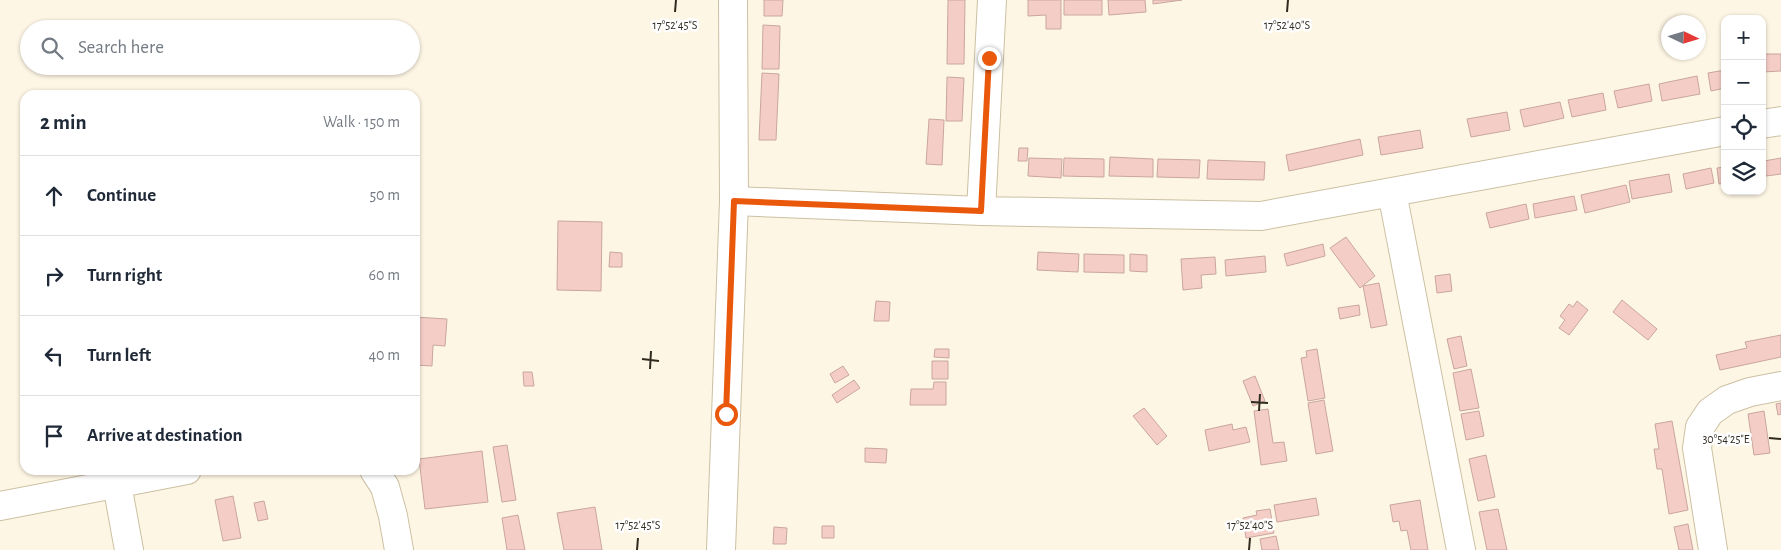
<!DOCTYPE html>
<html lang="en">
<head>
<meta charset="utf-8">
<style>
  body { margin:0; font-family:"Alegreya Sans",sans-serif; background:#f6f6f7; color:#1f2937 }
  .controls { position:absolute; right:15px; top:15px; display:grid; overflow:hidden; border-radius:10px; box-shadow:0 1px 4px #0004 }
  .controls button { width:45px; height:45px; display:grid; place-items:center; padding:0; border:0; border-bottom:1px solid #e0e1e3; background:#fff; color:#1f2937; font:25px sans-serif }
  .compass { position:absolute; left:1661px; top:15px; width:45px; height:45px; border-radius:50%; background:#fff; box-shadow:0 1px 4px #0004; rotate:94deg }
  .stop { position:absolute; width:15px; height:15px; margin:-11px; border:4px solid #ea580c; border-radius:50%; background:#fff }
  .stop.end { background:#ea580c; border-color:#fff; box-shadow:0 1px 5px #0008 }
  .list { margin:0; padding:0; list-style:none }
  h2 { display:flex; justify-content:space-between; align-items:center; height:65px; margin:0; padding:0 20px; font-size:21px }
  h2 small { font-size:16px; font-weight:400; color:#747a83 }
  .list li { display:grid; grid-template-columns:32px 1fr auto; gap:15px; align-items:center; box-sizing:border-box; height:80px; padding:0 20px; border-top:1px solid #e0e1e3 }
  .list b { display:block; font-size:19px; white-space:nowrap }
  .list em { font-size:16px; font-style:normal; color:#747a83 }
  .icon { flex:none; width:28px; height:28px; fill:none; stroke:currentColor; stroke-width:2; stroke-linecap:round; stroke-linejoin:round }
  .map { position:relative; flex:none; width:1781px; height:550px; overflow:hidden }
  .search { position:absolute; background:#fff; box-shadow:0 1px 4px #0004; left:20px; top:20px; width:400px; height:55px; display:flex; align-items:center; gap:12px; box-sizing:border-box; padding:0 18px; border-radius:28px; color:#747a83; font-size:19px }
  .panel { position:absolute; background:#fff; box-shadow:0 1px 4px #0004; left:20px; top:90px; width:400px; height:385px; border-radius:15px }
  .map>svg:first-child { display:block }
  .building { fill:#f5cdc7; stroke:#c9a6a0 }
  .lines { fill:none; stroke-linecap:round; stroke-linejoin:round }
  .street-casing { stroke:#ccc0a3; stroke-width:30 }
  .secondary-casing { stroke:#ccc0a3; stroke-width:30 }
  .street { stroke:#fff; stroke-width:28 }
  .secondary { stroke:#fff; stroke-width:28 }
  .route { stroke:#ea580c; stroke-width:6 }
  .ticks { fill:none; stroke:#302b20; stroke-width:2 }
  .ticks-label { font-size:12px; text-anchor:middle; fill:#302b20; stroke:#fff; stroke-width:5; stroke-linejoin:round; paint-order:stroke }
</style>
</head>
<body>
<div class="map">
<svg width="1781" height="550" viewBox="0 0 1781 550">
  <rect width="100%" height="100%" fill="#fef6e4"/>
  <path class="building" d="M764,0H783L782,16H764Z
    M948,0H965L964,64H947Z
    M1028,0H1061V29H1046V15L1028,16Z
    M1064,0H1102V15H1064Z
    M1108,0H1145L1146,12L1109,15Z
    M1153,0H1182L1153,4Z
    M763,25L780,26L779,69H762Z
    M1762,54H1781V71L1762,72Z
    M1725,70V88L1711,91L1708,73Z
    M762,73L779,74L776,140H759Z
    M1697,76L1700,94L1662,101L1659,84Z
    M947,77L964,78L962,121H946Z
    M1649,84L1652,101L1618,108L1614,91Z
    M1603,93L1606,110L1572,117L1568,100Z
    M1560,102L1564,118L1524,127L1520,110Z
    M1507,112L1510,130L1471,137L1467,119Z
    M929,119L944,120L942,165L926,164Z
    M1420,130L1423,148L1381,155L1378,137Z
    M1360,139L1363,155L1289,171L1286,155Z
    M1019,148H1028L1027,161H1018Z
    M1110,157L1153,159V177L1109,176Z
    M1029,158L1062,159L1061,178L1028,176Z
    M1064,158L1104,159V177L1063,176Z
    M1781,158V174L1766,176L1764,161Z
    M1158,159L1200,160L1199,178L1157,177Z
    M1208,160L1265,162L1264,180L1207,179Z
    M1725,167V183L1719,184L1717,168Z
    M1711,168L1714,183L1686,189L1683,174Z
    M1669,174L1672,192L1632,199L1629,181Z
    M1626,185L1630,202L1585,213L1581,195Z
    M1574,196L1577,210L1535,218L1533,204Z
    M1526,204L1529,219L1490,228L1486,213Z
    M558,221L602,222L601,291L557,290Z
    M1346,237L1375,276L1360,288L1330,248Z
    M1323,244L1325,256L1287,266L1284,254Z
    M610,252L622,253V267H609Z
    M1038,252L1079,254L1078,272L1037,270Z
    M1084,254L1124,255V273L1084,272Z
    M1130,254L1147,255V272L1130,271Z
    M1265,256L1266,272L1226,276L1225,260Z
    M1215,257L1216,274L1201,275L1202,288L1183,290L1181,259Z
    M1450,274L1452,291L1437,293L1435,276Z
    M1379,283L1387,325L1371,328L1363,286Z
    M1622,300L1657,329L1648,340L1613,312Z
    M876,301L890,302L889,321H874Z
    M1577,301L1588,310L1569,335L1559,328L1565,320L1560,316L1569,304L1573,307Z
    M1359,305L1360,315L1340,319L1338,308Z
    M415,317L447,319L445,346L433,345L432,366L415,365Z
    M1781,335V357L1720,370L1716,355L1747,348L1745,342Z
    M1461,336L1467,366L1454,369L1447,339Z
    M935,349H949V358L934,357Z
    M1317,349L1325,398L1308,401L1301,358L1307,357L1306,351Z
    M932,361H948V379H932Z
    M843,366L849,375L835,383L830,374Z
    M1471,369L1479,408L1460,411L1453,373Z
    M523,372H532L534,386H524Z
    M1255,376L1265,401L1253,406L1243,381Z
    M854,380L860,388L837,403L832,395Z
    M934,382H946V405H910L911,389H933Z
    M1324,400L1333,451L1316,454L1308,403Z
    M1781,403V414L1778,415L1776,404Z
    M1144,408L1167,436L1157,445L1133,416Z
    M1268,409L1273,443L1284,442L1287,461L1261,465L1254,411Z
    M1479,411L1484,436L1466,440L1461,414Z
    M1764,411L1770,453L1754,455L1748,414Z
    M1672,421L1688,510L1669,514L1662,469H1657L1654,449H1659L1655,424Z
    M1232,424L1233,430L1246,427L1250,442L1209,451L1205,430Z
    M507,445L516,500L502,502L493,447Z
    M865,448L887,449L886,463L865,462Z
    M482,451L488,502L425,509L419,459Z
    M1486,455L1495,497L1478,501L1469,459Z
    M233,496L241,538L223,541L215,500Z
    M1316,498L1319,515L1277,522L1274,505Z
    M1420,500L1428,550H1411L1407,530L1401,531L1399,521L1393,522L1390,505Z
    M264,501L268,519L258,521L254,503Z
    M595,507L602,550H564L557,513Z
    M1270,509L1274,533L1246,538L1243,518L1257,515L1256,511Z
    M1498,509L1507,550H1487L1479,512Z
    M518,515L525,550H507L502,518Z
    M1688,524L1693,550H1679L1674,527Z
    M822,526H834V538H822Z
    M774,527L787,528L786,544H773Z
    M1276,536L1279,550H1262L1260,539Z"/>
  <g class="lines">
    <g class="street-casing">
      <path id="street" d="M1762,124L1781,121
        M1392,192L1461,550
        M734,201L981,211L1261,216L1725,131
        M981,211L992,0
        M374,470L385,487L393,516L399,550
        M117,484L129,550
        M0,506L187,470
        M1713,550L1697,448L1700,427L1710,412L1727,400L1750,392L1781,386"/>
    </g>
    <g class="secondary-casing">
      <path id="secondary" d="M721,550L734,201L733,0"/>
    </g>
    <use href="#street" class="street"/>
    <use href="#secondary" class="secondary"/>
  </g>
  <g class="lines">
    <path class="route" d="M726,414L734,201L981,211L989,58"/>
  </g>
  <path class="ticks" d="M675,12L676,0M1287,12L1288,0M642,359L659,361M650,369L651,351M1251,402L1268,403M1259,411L1260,394M1769,438L1781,439M637,550L638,538M1249,550L1250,538"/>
  <g class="ticks-label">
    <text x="675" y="29">17°52'45"S</text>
    <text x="1287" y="29">17°52'40"S</text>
    <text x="1726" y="443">30°54'25"E</text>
    <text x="638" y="529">17°52'45"S</text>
    <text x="1250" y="529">17°52'40"S</text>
  </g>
</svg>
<div class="controls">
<button>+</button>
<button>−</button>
<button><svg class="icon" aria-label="locate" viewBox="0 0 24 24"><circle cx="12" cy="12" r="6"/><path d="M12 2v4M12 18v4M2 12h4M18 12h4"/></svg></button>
<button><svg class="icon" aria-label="layers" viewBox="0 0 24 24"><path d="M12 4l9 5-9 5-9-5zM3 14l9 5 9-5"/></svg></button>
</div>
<svg class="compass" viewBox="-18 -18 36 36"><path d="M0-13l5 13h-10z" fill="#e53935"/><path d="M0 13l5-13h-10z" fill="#747a83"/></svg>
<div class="stop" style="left:726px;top:414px"></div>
<div class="stop end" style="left:989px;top:58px"></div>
<div class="search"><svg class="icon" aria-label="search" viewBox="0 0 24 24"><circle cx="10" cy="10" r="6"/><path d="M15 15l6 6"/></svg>Search here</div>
<section class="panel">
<h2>2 min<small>Walk · 150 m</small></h2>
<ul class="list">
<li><svg class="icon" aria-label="ahead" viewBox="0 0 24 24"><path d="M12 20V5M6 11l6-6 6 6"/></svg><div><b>Continue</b></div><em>50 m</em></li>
<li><svg class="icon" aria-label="right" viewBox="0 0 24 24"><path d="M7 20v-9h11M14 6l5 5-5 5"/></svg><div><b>Turn right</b></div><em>60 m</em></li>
<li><svg class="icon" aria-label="left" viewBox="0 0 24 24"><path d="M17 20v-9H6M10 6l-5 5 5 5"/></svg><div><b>Turn left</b></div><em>40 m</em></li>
<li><svg class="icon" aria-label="arrive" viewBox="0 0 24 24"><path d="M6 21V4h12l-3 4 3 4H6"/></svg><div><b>Arrive at destination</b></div></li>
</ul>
</section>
</div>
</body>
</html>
